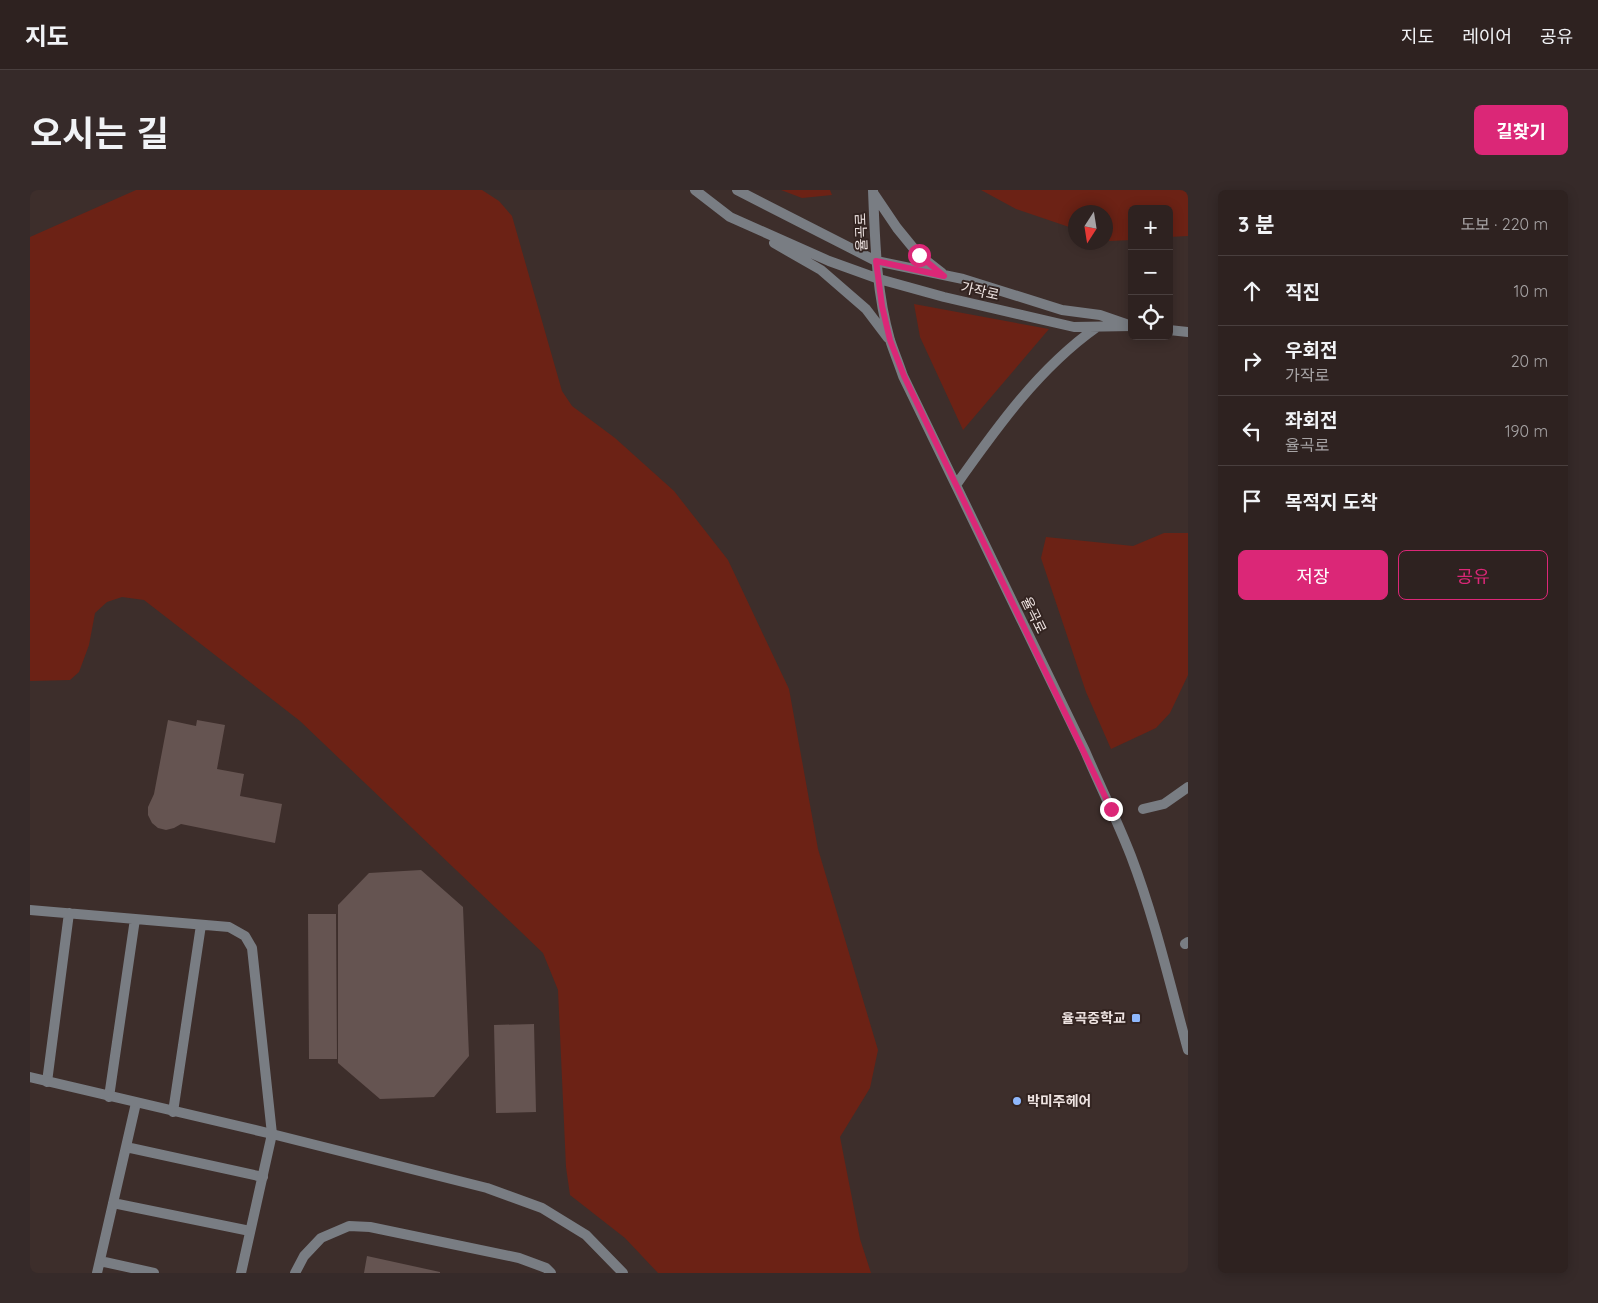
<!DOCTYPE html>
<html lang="ko">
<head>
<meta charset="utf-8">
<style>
  body { margin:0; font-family:Quicksand,"Noto Sans KR",sans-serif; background:#362a29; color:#f1f3f6 }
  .controls { position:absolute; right:15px; top:15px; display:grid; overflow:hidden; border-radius:8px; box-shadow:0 2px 12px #0003 }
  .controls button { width:45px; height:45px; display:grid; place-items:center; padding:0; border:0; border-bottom:1px solid #493f3e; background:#2e2220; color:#f1f3f6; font:25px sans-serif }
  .compass { position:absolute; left:1038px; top:15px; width:45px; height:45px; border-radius:50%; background:#2e2220; box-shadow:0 2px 12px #0003; rotate:192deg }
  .stop { position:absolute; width:15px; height:15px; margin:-11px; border:4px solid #db2777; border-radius:50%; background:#fff }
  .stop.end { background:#db2777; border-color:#fff; box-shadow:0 1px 5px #0008 }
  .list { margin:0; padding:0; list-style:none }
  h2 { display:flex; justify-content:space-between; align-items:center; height:65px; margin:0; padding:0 20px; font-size:21px }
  h2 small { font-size:16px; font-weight:400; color:#a7a4a5 }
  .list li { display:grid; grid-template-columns:32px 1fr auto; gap:15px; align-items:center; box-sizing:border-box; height:70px; padding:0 20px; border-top:1px solid #493f3e }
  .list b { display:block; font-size:19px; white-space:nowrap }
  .list p { margin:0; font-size:16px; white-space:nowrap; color:#a7a4a5 }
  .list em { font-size:16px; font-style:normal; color:#a7a4a5 }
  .actions { display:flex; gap:10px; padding:15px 20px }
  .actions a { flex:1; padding:11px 0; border:1px solid #db2777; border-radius:8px; text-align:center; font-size:18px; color:#db2777 }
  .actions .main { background:#db2777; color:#fff }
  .icon { flex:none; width:28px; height:28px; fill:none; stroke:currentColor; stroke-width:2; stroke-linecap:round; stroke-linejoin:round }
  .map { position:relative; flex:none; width:1158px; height:1083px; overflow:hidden; border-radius:8px }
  header { display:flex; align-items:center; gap:30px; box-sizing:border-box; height:70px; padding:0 25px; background:#2e2220; border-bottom:1px solid #493f3e }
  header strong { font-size:24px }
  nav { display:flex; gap:28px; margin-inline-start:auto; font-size:18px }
  .intro { display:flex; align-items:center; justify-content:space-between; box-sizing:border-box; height:120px; padding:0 30px }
  h1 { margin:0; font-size:35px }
  .button { padding:12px 22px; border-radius:8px; background:#db2777; color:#fff; font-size:18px; font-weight:700 }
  main { display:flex; gap:30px; padding:0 30px }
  aside { flex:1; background:#2e2220; border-radius:8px; box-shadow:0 2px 12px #0003 }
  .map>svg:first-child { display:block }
  .green { fill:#6c2215 }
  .building { fill:#655451 }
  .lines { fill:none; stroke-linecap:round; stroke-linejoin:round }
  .service { stroke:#797d83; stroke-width:10 }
  .minor { stroke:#797d83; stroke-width:10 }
  .tertiary { stroke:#797d83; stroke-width:10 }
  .route { stroke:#db2777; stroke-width:6 }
  .poi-dot { fill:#8fb8fd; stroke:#332421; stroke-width:2 }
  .labels { text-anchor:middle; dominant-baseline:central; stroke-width:4; stroke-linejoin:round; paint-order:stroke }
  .street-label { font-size:14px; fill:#eee3e1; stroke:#332421 }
  .poi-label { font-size:14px; font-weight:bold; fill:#eee3e1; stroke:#332421; text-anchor:end }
</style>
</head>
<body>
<header>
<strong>지도</strong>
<nav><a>지도</a><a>레이어</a><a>공유</a></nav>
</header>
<div class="intro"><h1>오시는 길</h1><a class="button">길찾기</a></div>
<main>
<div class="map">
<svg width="1158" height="1083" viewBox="0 0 1158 1083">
  <rect width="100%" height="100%" fill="#3d2e2b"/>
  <path class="green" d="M106,0H452L469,11L482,26L532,201L542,216L585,248L644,301L698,370L759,499L788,659L848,860L840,898L810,947L830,1049L841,1083H628L595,1048L540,1005L536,977L528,800L513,763L270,531L114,410L92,407L77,412L65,423L59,455L49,482L40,490L0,491V47Z
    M751,0H800L802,5L772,8Z
    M951,0H1158V46L1139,47V19H1102V50L1080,51L1076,49V22H1046L1045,39L986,19Z
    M884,114L1019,139L933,240L890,147Z
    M1134,343H1158V485L1140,523L1126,538L1081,559L1056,502L1011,368L1016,347L1103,356Z"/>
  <path class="building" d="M138,530L166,536L167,530L195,535L187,579L214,584L210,606L252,614L245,653L151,634L144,638L136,640L128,638L122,633L118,625V617L124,604Z
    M391,680L433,717L439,866L404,907L350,909L308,873V715L339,683Z
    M278,724H306L307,869H279Z
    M504,834L506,922L466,923L464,835Z
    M337,1066L410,1082V1083H334Z"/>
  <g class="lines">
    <path class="service" d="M0,720L199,737L215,746L222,758L242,944
      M17,892L39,723
      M79,907L105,729
      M143,922L171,735
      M96,957L233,987
      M83,1013L220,1041
      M70,1071L124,1083
      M67,1083L106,913
      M265,1083L274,1066L291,1048L319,1036L340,1037L489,1068L516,1078L521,1083"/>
    <path class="minor" d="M1113,619L1134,614L1158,597
      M1155,754L1158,752
      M0,887L242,944L457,998L512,1018L556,1045L593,1083
      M211,1083L242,944"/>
    <path class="tertiary" d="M665,0L700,27L799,71L849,89L914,107L1044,137L1102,136
      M707,0L846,71L933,89L1032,120L1070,125L1096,134
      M843,0C845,50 846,101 860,150C864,162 869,174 873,186L1055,561C1070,596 1087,630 1101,666C1125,729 1140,795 1158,860
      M844,4L867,38L889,65L912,83
      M744,53L791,80L836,119L858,148
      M1139,140L1158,142
      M926,295C967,237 1009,178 1067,137"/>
  </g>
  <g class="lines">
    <path class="route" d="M889,65L914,86L846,71L852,116L860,150L874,186L1081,619"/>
  </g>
  <g class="poi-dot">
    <rect x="1101" y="823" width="10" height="10" rx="2.5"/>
    <circle cx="987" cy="911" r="5"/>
  </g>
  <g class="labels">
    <g class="street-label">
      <text transform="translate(831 42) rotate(-92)">율곡로</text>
      <text transform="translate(950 101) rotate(13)">가작로</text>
      <text transform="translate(1004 425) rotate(64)">율곡로</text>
    </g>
    <g class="poi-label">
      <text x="1096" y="828">율곡중학교</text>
      <text x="997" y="911" text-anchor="start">박미주헤어</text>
    </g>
  </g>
</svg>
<div class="controls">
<button>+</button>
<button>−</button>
<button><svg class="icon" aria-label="locate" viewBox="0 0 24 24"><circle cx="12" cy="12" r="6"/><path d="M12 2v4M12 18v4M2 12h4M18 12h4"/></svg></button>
</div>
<svg class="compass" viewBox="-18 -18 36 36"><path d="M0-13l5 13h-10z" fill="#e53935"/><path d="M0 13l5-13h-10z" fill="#a7a4a5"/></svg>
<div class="stop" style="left:889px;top:65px"></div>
<div class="stop end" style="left:1081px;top:619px"></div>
</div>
<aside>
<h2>3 분<small>도보 · 220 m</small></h2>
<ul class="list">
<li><svg class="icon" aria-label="ahead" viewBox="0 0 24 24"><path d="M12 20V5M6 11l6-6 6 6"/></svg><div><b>직진</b></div><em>10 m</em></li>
<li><svg class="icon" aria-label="right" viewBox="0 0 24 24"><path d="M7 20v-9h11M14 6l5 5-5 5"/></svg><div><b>우회전</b><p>가작로</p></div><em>20 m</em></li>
<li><svg class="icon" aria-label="left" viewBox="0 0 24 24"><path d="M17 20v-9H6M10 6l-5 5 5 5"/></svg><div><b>좌회전</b><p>율곡로</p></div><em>190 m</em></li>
<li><svg class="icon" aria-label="arrive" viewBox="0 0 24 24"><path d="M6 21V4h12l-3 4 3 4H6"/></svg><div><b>목적지 도착</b></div></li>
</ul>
<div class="actions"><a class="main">저장</a><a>공유</a></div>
</aside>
</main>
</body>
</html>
